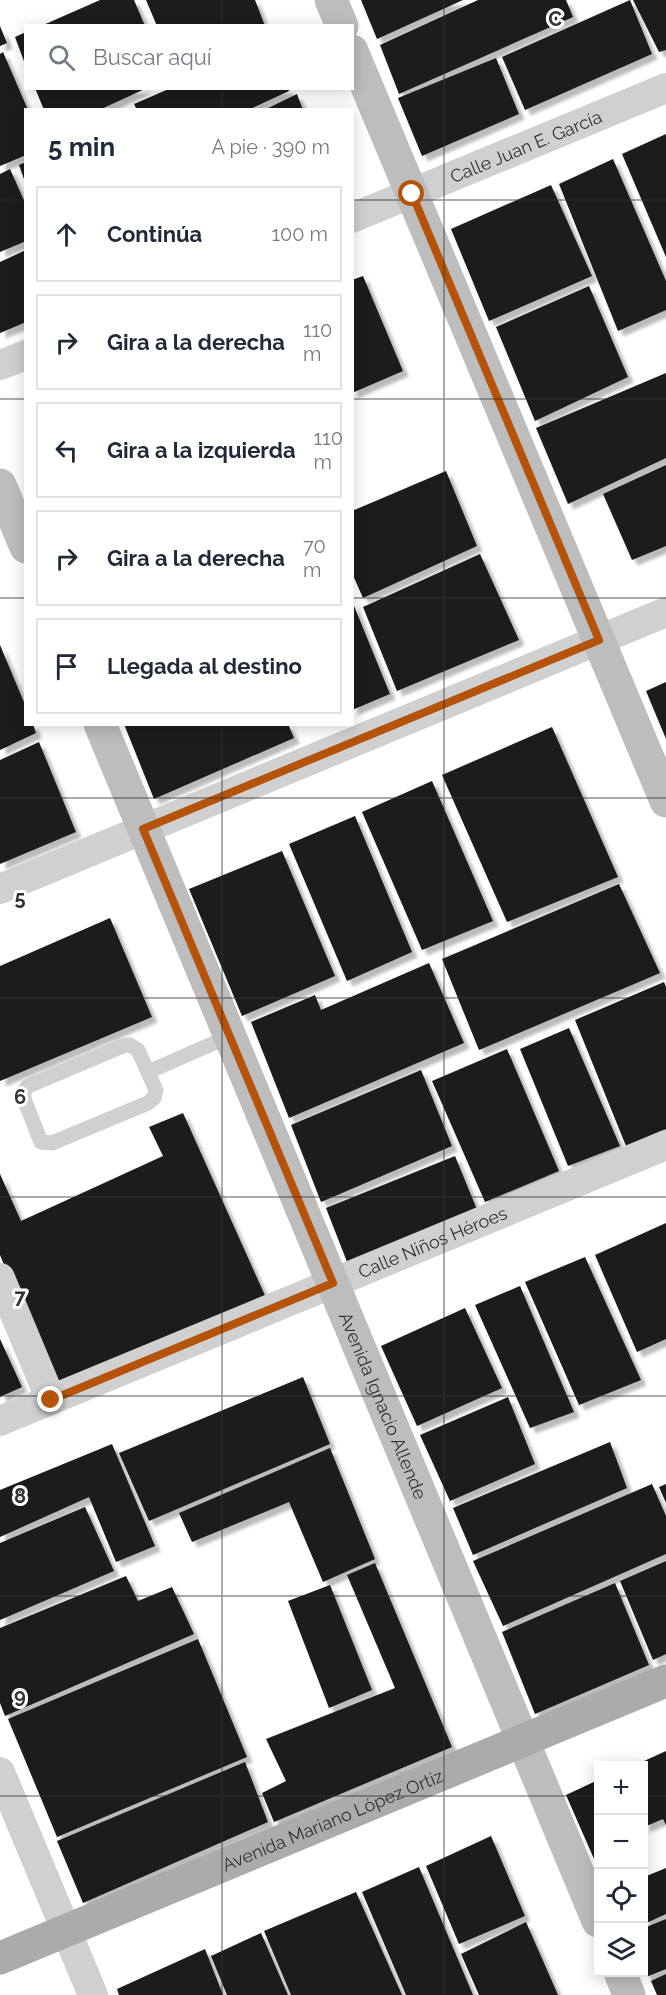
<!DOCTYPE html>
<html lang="es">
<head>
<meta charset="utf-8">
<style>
  body { margin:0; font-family:Raleway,sans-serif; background:#f6f6f7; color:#1f2937 }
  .controls { position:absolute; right:18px; bottom:18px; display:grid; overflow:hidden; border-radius:0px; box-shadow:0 3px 15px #0003 }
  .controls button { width:54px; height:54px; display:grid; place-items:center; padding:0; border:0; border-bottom:2px solid #e0e1e3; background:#fff; color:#1f2937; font:30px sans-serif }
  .stop { position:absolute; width:18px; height:18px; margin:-14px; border:4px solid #b45309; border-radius:50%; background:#fff }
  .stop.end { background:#b45309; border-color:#fff; box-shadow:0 2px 6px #0008 }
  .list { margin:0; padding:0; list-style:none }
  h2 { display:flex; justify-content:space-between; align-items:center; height:78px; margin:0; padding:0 24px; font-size:26px }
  h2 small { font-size:20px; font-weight:400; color:#747a83 }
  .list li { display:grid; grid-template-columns:39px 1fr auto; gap:18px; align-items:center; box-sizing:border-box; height:96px; margin:0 12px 12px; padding:0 12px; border:2px solid #e0e1e3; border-radius:0px }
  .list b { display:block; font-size:22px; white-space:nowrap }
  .list em { font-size:20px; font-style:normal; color:#747a83 }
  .icon { flex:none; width:33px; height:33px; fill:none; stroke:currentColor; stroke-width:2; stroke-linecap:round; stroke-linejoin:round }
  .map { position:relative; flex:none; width:666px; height:1995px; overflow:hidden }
  .search { position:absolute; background:#fff; box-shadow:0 3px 15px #0003; left:24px; top:24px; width:330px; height:66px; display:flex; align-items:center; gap:15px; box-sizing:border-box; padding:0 21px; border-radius:0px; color:#747a83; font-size:22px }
  .panel { position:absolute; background:#fff; box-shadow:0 3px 15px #0003; left:24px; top:108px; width:330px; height:618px; border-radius:0px }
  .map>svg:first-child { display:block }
  .building { fill:#1a1a1a; filter:url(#shadow) }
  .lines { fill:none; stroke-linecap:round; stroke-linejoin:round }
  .lane { stroke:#d0d0d0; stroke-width:15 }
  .street { stroke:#d0d0d0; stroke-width:30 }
  .secondary { stroke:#bdbdbd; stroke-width:33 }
  .primary { stroke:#ababab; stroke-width:33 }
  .route { stroke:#b45309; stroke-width:8 }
  .grid { fill:none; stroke:#333; stroke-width:1.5; stroke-opacity:0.55 }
  .labels { text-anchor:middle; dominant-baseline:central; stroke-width:6; stroke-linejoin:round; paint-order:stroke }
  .street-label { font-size:18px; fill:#333; stroke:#fff }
  .grid-label { font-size:20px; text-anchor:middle; font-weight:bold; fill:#333; stroke:#fff; stroke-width:6; stroke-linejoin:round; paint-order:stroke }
</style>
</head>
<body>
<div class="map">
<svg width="666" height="1995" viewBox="0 0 666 1995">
  <defs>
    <filter id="shadow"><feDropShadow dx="5.5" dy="5.5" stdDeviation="1.5" flood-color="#0004"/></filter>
  </defs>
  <rect width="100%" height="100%" fill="#fff"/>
  <path class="building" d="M100,0H134L145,26H41Z
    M146,0H255L265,26H157Z
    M361,0H463L377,39Z
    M478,0H566L573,17L399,94L380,45Z
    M630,0L652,54L525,110L502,57Z
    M633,0H666V50L659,52Z
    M0,26L7,43L0,46Z
    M26,32V63L25,64L15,37Z
    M3,52L28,110H26V155L0,166V54Z
    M496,58L519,114L422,156L398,98Z
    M35,88H147L99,110H44Z
    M171,88H288L289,91L248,110H137L134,104Z
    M297,94L303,110H264Z
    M666,134V257L622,154Z
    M613,159L666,281V310L618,331L559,184Z
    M26,162V182H25L19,165Z
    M10,169L26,205V241L0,252V174Z
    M551,185L592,276L489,321L451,229Z
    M26,250V322L0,333V262Z
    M363,276L403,371L352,393V280Z
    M589,286L628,377L535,421L496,327Z
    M666,373V458L568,504L536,428Z
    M666,465V546L632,560L603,494Z
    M446,471L477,546L363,598L352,573V511Z
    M480,554L519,640L397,691L363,607Z
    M352,601L390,694L352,710Z
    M0,645L26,707V724H33L36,733L0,750Z
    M666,682V739L646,691Z
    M124,724H288L294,738L154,799Z
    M552,727L618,877L507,922L442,775Z
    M39,742L76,832L0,864V760Z
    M432,781L493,921L422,950L362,812Z
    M355,816L412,952L347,981L289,844Z
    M282,851L335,976L242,1016L189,889Z
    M619,884L660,973L479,1050L442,959Z
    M110,918L152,1017L0,1081V966Z
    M429,963L464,1043L289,1118L251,1022L315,995L321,1010Z
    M664,982L666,987V1129L626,1146L575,1020Z
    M569,1028L620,1146L568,1166L520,1049Z
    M507,1049L559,1171L485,1202L432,1081Z
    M421,1070L452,1146L321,1202L291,1125Z
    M183,1113L267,1300L56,1391L0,1255V1174L21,1221L163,1156L149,1127Z
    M455,1156L478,1212L349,1267L326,1208Z
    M666,1223V1339L637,1352L595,1255Z
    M585,1257L641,1380L579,1405L525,1282Z
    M520,1286L574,1412L530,1428L475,1305Z
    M465,1308L502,1388L417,1426L381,1346Z
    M0,1339L22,1387L0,1397Z
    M303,1377L330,1444L149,1521L119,1453Z
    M508,1397L535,1464L450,1501L420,1435Z
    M610,1442L627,1488L473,1555L453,1508Z
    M112,1444L155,1546L116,1562L89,1497L0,1537V1490Z
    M330,1448L375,1559L323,1582L289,1502L192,1542L179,1513Z
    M652,1484L666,1516V1554L503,1626L473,1561Z
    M666,1484V1503L659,1487Z
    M85,1507L114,1571L0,1620V1543Z
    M666,1561V1654L653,1660L620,1581Z
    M375,1563L452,1747L274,1822L262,1793L286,1781L266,1739L395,1688L347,1575Z
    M126,1576L138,1601L172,1587L194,1634L5,1716L0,1703V1628Z
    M615,1583L649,1665L535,1714L502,1632Z
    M330,1585L372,1690L329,1708L288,1601Z
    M198,1639L247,1757L57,1837L8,1719Z
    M666,1751V1825L663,1819L644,1827V1766H633Z
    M245,1762L268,1822L83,1903L57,1841Z
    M598,1780V1868L566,1795Z
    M491,1836L525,1916L459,1944L426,1866Z
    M419,1867L473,1995H406L362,1892Z
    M666,1868V1914L644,1924V1877Z
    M356,1892L402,1995H291L264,1931Z
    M666,1919V1969L646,1977L644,1970V1928Z
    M526,1922L558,1995H479L461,1954Z
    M261,1933L288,1995H227L211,1956Z
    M205,1949L223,1995H119L117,1989Z
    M666,1974V1995H657L651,1981Z"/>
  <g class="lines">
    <path class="lane" d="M125,1045H130L138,1050L156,1090L154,1098L148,1103L52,1143L41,1142L24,1099V1091L28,1086Z
      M148,1072L230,1036"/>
    <g class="street">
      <path id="s1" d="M352,218L666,88"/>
      <path d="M0,365L26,355"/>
      <path d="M0,889L666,612"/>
      <path d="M0,1278L51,1400"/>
      <path id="s2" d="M0,1421L666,1145"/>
      <path d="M0,1772L93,1995"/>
    </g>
    <g class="secondary">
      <path d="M331,0L342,26"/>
      <path d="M352,51L666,801"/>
      <path d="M0,485L26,547"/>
      <path id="s3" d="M100,724L598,1921"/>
      <path d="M620,1972L629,1995"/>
    </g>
    <path class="primary" id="s4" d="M0,1958L666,1681"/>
  </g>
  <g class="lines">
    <path class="route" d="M51,1400L333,1283L143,829L599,640L412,194"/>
  </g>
  <path class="grid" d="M222,0V26M444,0V1995M222,88V110M0,200H26M352,200H666M0,399H26M352,399H666M0,598H26M352,598H666M222,724V1995M0,798H666M0,998H666M0,1197H666M0,1396H666M0,1596H666M0,1796H598M644,1796H666"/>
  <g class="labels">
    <g class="street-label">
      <text stroke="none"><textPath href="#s1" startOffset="188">Calle Juan E. García</textPath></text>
      <text stroke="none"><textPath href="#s2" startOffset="468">Calle Niños Héroes</textPath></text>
      <text stroke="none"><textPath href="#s3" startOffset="738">Avenida Ignacio Allende</textPath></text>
      <text stroke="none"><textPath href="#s4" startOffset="360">Avenida Mariano López Ortiz</textPath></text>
    </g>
  </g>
  <g class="grid-label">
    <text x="555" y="26">C</text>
    <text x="20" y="905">5</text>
    <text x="20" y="1104">6</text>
    <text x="20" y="1304">7</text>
    <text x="20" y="1503">8</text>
    <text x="20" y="1703">9</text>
  </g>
</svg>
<div class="controls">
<button>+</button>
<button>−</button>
<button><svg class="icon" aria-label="locate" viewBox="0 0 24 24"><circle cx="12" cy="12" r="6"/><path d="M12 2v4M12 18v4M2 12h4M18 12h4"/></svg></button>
<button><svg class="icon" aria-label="layers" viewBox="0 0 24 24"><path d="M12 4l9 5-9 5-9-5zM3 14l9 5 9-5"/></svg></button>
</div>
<div class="stop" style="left:412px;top:194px"></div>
<div class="stop end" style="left:51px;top:1400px"></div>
<div class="search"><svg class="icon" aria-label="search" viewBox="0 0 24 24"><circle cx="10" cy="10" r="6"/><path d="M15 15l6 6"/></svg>Buscar aquí</div>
<section class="panel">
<h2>5 min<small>A pie · 390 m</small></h2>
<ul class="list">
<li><svg class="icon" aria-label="ahead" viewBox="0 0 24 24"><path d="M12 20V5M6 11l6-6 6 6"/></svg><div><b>Continúa</b></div><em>100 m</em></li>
<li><svg class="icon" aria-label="right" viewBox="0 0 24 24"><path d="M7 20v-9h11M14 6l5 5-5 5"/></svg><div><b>Gira a la derecha</b></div><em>110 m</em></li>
<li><svg class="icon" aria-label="left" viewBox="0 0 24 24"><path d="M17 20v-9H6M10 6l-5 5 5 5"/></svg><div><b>Gira a la izquierda</b></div><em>110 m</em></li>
<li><svg class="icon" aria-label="right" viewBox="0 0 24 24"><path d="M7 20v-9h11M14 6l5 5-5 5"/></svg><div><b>Gira a la derecha</b></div><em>70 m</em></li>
<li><svg class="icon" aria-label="arrive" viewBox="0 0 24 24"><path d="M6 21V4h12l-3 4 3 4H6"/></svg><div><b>Llegada al destino</b></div></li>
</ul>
</section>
</div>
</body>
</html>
